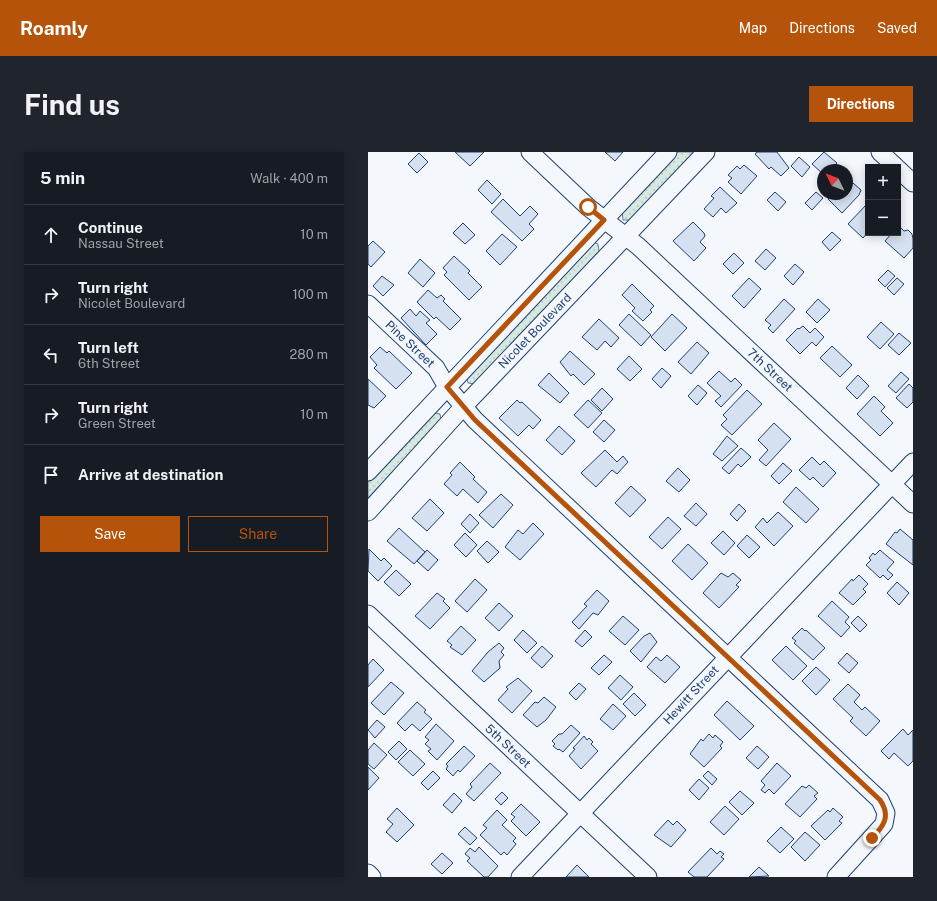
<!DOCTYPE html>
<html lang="en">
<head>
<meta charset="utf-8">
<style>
  body { margin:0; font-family:"Public Sans",sans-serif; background:#20242c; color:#f1f3f6 }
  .controls { position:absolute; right:12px; top:12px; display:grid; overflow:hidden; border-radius:0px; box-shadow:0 2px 10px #0003 }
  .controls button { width:36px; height:36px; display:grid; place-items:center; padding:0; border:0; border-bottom:1px solid #363941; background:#171b24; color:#f1f3f6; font:20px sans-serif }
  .compass { position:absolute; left:449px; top:12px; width:36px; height:36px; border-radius:50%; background:#171b24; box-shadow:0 2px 10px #0003; rotate:313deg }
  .stop { position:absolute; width:12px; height:12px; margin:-9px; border:3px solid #b45309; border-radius:50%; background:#fff }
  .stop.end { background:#b45309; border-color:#fff; box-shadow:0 1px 4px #0008 }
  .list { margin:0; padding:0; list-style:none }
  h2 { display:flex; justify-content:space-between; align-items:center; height:52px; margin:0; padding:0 16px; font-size:17px }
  h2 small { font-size:13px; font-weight:400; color:#9ea1a6 }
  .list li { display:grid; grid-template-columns:26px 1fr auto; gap:12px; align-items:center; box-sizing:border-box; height:60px; padding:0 16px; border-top:1px solid #363941 }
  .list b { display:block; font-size:15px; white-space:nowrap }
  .list p { margin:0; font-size:13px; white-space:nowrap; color:#9ea1a6 }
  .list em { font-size:13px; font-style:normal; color:#9ea1a6 }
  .actions { display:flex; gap:8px; padding:12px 16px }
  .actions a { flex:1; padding:9px 0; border:1px solid #b45309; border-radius:0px; text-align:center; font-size:14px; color:#b45309 }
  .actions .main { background:#b45309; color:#fff }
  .icon { flex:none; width:22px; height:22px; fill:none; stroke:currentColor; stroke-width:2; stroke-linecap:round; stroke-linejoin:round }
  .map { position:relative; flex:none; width:545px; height:725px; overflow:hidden; border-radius:0px }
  header { display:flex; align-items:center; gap:24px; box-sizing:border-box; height:56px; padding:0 20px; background:#b45309; color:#fff }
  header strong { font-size:19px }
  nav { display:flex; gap:22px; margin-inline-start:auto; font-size:14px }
  .intro { display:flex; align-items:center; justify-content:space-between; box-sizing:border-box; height:96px; padding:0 24px }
  h1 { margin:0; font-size:28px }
  .button { padding:10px 18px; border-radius:0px; background:#b45309; color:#fff; font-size:14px; font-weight:700 }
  main { display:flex; gap:24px; padding:0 24px }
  aside { flex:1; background:#171b24; border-radius:0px; box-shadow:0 2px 10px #0003 }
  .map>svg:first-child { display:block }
  .grass { fill:url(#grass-dots); stroke:#687fa3 }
  .building { fill:#d5e0f0; stroke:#1d3f73 }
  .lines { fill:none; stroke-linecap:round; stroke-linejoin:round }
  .minor-casing { stroke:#1d3f73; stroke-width:19 }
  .minor { stroke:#f4f7fb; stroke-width:17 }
  .route { stroke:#b45309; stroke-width:5 }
  .labels { text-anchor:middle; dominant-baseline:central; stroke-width:3; stroke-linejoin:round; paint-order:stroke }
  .street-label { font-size:12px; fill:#1d3f73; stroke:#f4f7fb }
</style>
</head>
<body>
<header>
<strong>Roamly</strong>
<nav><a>Map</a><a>Directions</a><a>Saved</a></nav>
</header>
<div class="intro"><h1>Find us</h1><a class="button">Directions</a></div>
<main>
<aside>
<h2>5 min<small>Walk · 400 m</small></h2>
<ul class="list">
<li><svg class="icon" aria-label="ahead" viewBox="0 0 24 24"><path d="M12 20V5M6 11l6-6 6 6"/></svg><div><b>Continue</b><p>Nassau Street</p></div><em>10 m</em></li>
<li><svg class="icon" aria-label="right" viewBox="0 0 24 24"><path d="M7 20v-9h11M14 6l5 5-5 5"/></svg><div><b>Turn right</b><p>Nicolet Boulevard</p></div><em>100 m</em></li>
<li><svg class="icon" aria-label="left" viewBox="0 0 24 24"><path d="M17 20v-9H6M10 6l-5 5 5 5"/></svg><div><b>Turn left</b><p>6th Street</p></div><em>280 m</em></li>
<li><svg class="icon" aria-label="right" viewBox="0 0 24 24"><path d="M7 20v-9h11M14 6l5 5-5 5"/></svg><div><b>Turn right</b><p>Green Street</p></div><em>10 m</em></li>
<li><svg class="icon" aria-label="arrive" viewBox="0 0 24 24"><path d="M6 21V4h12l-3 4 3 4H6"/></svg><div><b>Arrive at destination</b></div></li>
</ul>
<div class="actions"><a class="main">Save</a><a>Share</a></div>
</aside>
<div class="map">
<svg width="545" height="725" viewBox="0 0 545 725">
  <defs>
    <pattern id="grass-dots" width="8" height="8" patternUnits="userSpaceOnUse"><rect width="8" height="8" fill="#d7e8df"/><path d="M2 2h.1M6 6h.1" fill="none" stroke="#b8c8c3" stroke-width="1.8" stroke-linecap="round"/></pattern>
  </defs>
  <rect width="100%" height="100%" fill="#f4f7fb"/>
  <path class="grass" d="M310,0H326L263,68H255L254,59Z
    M225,90L230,92L231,99L107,232L100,231L98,225Z
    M64,260L72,262L73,268L0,346V329Z"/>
  <path class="building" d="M87,0H116L102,14Z
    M237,0H255L247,9Z
    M389,0H409L421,16L413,24L403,15L401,17L387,2Z
    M456,0L469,11L462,18H455V22L444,12Z
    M51,1L60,10L49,21L40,12Z
    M431,5L442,15L434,25L423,14Z
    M376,13L389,24L373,42L360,30L364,26L360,23L369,14L372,17Z
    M119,28L133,42L124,52L110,38Z
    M479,30L482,33L485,31L493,38L491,43L474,61L460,47L465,42H479Z
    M352,35L369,51L358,61L353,56L345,65L336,57L346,46L343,44Z
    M407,40L418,50L410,59L399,48Z
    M448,40L455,46L444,58L437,51Z
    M135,47L152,64L162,54L170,62L161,72L166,77L154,89L123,60Z
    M498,53L500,54V80L495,86L480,72Z
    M325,70L336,81L337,84L332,90L338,96L326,109L305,89Z
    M95,71L107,83L97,92L85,81Z
    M531,74L536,79L540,78L544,82L545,87V96L536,106L517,89L524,81H530Z
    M464,80L473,88L462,99L454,90Z
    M134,82L149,95L132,113L118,99Z
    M5,89L17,100L3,115L0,112V94Z
    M398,97L408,106L397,118L387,109Z
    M366,101L376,111L365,122L355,112Z
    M86,104L102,119L100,121L114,135L101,148L76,123L79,120L75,116Z
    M52,107L67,121L55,135L40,121Z
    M427,112L436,120L425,133L416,124Z
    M520,118L527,124L517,135L510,128Z
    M14,124L26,133L15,144L5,134Z
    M381,126L393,137L376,156L364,144Z
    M529,126L536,132L526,143L519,136Z
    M264,132L286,154L282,158L284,160L275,169L264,159L267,156L254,143Z
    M60,138L69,146L73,143L77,147L75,149L93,167L82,178L68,165L66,167L49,150Z
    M416,147L427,157L405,181L400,176L403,173L397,168Z
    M450,147L462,158L449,171L438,160Z
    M42,157L48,164L52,159L62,168L58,171L69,182L58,193L33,166Z
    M261,162L283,183L273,194L251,173Z
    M304,162L319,176L297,199L283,185Z
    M231,167L251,186L243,195L237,189L229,198L214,185Z
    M513,170L526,182L512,197L499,185Z
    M435,174L442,181L447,176L456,185L448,194L444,190L432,202L418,188L430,176L431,177Z
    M531,181L543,191L531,203L520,193Z
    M329,190L341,201L323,222L310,210Z
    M464,194L484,213L472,225L452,206Z
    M12,195L19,201L21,199L44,221L28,237L6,216L9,213L2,205Z
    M202,199L227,222L216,233L205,222L203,224L192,210Z
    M261,204L274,217L262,229L249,217Z
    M294,216L303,224L293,236L284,227Z
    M351,219L363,230L367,226L374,233L353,255L347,249L353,244L339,231Z
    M533,220L541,227L528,241L520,234Z
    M181,221L201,241L192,251L170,233Z
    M490,223L501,234L489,247L478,236Z
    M0,227L18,244L6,256L0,253Z
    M541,232L545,236V250L539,256L528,246Z
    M330,233L339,241L329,253L320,244Z
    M234,236L245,247L234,259L223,248Z
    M379,238L394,252L364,283L353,273L359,267L355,263Z
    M506,244L517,255L513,259L525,271L512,284L489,262Z
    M149,248L152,251L154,250L173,268L165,277L161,273L150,284L131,266Z
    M220,248L234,261L220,276L206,263Z
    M236,268L247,278L236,290L225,280Z
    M406,271L423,287L398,314L391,308L400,298L390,288Z
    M191,274L207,289L194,303L178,288Z
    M359,284L370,294L354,309L345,302Z
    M373,296L383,305L373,315L370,312L361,322L354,316Z
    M237,298L249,310L255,304L260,310L249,322L244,318L228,335L213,321Z
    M444,305L452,313L456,309L468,321L455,335L445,325L442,328L431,318Z
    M92,310L107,325L105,327L119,340L110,351L95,337L89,344L76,332L84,323L82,321Z
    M415,311L424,319L411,332L403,324Z
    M310,316L322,328L311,340L298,329Z
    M263,334L278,348L262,365L247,351Z
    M428,335L451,357L438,371L415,350Z
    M133,342L145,353L125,376L111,363Z
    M62,347L76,361L59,379L44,366Z
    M328,351L339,362L328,374L316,364Z
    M371,352L378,359L369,369L362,362Z
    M410,360L425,374L406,394L387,375L395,366L399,371Z
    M102,362L111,371L102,381L93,372Z
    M300,365L313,377L294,397L281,385Z
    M165,371L176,382L152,408L137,395L150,378L155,382Z
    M31,376L57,400L46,412L19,389Z
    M532,377L545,388V413L518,392L527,380L529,381Z
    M355,379L367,391L356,403L343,391Z
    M97,381L109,393L98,405L86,393Z
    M379,383L392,395L381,406L369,394Z
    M119,389L131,400L120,411L109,399Z
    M320,392L340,411L324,428L304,409Z
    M1,397L13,409L16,406L24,414L10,429L0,419Z
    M59,398L70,408L60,419L49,409Z
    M512,398L526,410L519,418L525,423L520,428L515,423L512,426L498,413L503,408L501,406L505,401L507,403Z
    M28,418L43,432L31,444L16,430Z
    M353,421L360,425L365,421L373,428L368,433L371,435L351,456L335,441Z
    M491,423L500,432L495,437L498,440L485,453L471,441L484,427L485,429Z
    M107,427L119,438L99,460L87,449Z
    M529,430L541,441L531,453L519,441Z
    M229,438L241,449L230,463L225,461L211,477L204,470L219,454L216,452Z
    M69,441L77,447L75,449L82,456L62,477L47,464Z
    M464,449L481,465L477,470L482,475L473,485L450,464Z
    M131,451L145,464L131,479L117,466Z
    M255,464L271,478L257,493L241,479Z
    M490,464L499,473L492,480L483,471Z
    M93,474L108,488L94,503L82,495L84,493L79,489Z
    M434,476L437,479L438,478L457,496L445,508L426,491L428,489L424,486Z
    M155,478L169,491L159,501L146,488Z
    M217,478L224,485L214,495L207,489Z
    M282,481L289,490L273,510L262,499L276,484Z
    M131,491L136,496L133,500L136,503L131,509L132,516L116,530L104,519L120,500Z
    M174,494L185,504L174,516L163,506Z
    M418,494L439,514L425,528L404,508Z
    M479,501L490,511L481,521L470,511Z
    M236,503L244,510L231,523L223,516Z
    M299,503L312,515L297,531L279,515L288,505L293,509Z
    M5,507L16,518L0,535V513Z
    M448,515L462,528L448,543L434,529Z
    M252,523L265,535L253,548L240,536Z
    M150,526L164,539L144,561L130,548L140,537L138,535Z
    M23,530L36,541L16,563L3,551Z
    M211,531L218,537L208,548L201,541Z
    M480,532L492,543L486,550L494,558L497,555L512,569L498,584L482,569L485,566L465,547Z
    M266,541L278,553L267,564L255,552Z
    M176,545L188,555L178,568L169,575L155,563L167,550L170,551Z
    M359,549L386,574L372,588L346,563Z
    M49,550L58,558L56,560L64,567L52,579L44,572L37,579L29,571Z
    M245,552L258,564L245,578L232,567Z
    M9,568L17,575L7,586L0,578Z
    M68,572L86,589L69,608L60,599L63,597L57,592L61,588L57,585Z
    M203,573L212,581L195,600L191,597L190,598L185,594L187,592L184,589L191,582H194Z
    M535,577L540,583L545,578V609L540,614L526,601L521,607L513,599Z
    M341,582L345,586L347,583L355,590L352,594L354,596L336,615L322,602L333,587L335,589Z
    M216,584L219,588L221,586L225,590L223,592L230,599L213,617L201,604L207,597L205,596Z
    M31,589L39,597L28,608L20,600Z
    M6,591L19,603L6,617L0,612V598Z
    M96,594L107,604L92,620L90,618L85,624L78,617L80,614L78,612Z
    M389,594L401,605L390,617L378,606Z
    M42,598L57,612L45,624L30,610Z
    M122,611L133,621L106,649L98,642L104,635L102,632Z
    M409,611L423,624L406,642L401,637L397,641L393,638L397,633L393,629Z
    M0,615L11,626L0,638Z
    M65,619L72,626L60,638L53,631Z
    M340,619L349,627L344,633L335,624Z
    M331,627L341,636L331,648L321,638Z
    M441,633L450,641L446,644L449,647L432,665L417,652L434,634L438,636Z
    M372,639L386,651L374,663L361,650Z
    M134,640L140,646L133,653L127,647Z
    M86,641L94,649L84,661L75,653Z
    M153,652L172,670L158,684L143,669L147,665L143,662Z
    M357,654L371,667L356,683L342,670Z
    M29,656L46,673L29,690L18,680L25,672L19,667Z
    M465,656L475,665L471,669L474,671L457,688L443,674L460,658L462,660Z
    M129,658L139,668L134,673L148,686L145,689L148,692L139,703L136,700L133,703L112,683L119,676L115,673Z
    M300,668L305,673L309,669L318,678L303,695L286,683Z
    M97,675L109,686L102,693L90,682Z
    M413,675L426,687L412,701L399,689Z
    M437,680L452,693L437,709L423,695Z
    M111,695L130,714L120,725H116L99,709L102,706L97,702L102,696L107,700Z
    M343,696L349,702L352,699L356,702L353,705L356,707L339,725H326L320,720Z
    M74,701L85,711L74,722L63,712Z
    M209,713L221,725H198Z
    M391,715L401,724L381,725Z"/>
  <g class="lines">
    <g class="minor-casing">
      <path id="minor" d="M162,0L220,55L270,94L545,352
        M512,0L528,15
        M530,17L545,31
        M0,152L68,216L79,235L107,268L512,648L518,661L516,672L468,725
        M0,320L300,0
        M0,360L95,255L338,0
        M0,462L280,725
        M0,721L4,725
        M152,725L545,310"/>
    </g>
    <use href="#minor" class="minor"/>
  </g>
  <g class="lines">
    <path class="route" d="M220,55L236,68L79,235L107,268L512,648C523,664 516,674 504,686"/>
  </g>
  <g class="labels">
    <g class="street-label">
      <text transform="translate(167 179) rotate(-46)">Nicolet Boulevard</text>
      <text transform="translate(42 192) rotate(43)">Pine Street</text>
      <text transform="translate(402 218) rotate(43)">7th Street</text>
      <text transform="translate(323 543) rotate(-47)">Hewitt Street</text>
      <text transform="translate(140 594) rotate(43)">5th Street</text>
    </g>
  </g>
</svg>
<div class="controls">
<button>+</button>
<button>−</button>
</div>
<svg class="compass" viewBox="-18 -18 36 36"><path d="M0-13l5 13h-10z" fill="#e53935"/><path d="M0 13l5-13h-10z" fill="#9ea1a6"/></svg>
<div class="stop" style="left:220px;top:55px"></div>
<div class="stop end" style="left:504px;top:686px"></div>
</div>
</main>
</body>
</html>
